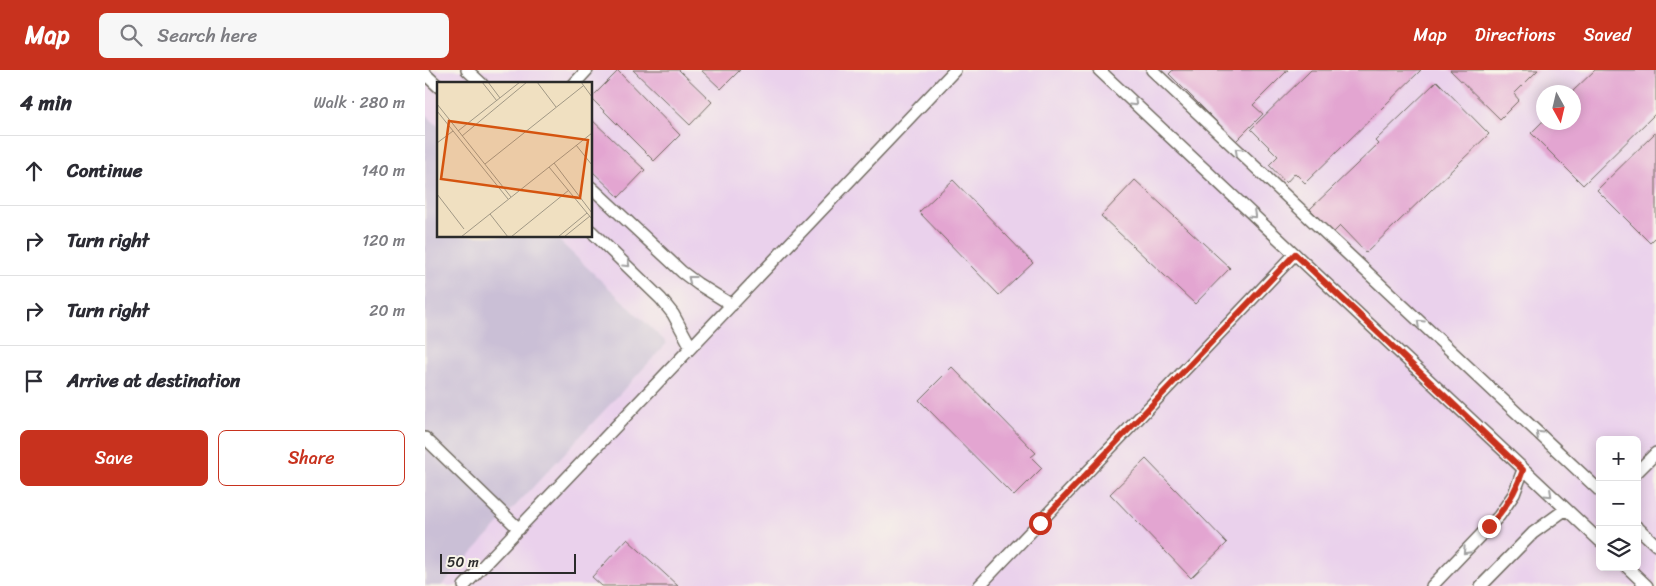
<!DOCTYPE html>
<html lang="en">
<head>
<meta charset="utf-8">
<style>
  body { margin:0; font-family:Sriracha,sans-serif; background:#f7f7f7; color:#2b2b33 }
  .controls { position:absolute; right:15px; bottom:15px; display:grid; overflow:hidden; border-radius:8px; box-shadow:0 2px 12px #0003 }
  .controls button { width:45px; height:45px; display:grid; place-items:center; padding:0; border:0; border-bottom:1px solid #e1e1e2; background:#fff; color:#2b2b33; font:25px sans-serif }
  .compass { position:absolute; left:1111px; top:15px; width:45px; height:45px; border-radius:50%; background:#fff; box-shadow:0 2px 12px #0003; rotate:172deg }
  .scale { position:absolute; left:15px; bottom:12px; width:136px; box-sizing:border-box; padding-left:5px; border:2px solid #2b2b2b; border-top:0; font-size:14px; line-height:18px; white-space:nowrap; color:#2b2b2b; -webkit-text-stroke:4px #f7f3e8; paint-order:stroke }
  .stop { position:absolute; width:15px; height:15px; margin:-11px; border:4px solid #c8321e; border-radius:50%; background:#fff }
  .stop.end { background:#c8321e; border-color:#fff; box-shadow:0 1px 5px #0008 }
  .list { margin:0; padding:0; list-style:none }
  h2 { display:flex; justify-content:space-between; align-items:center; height:65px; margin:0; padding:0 20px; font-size:21px }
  h2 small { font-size:16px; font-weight:400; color:#7c7c81 }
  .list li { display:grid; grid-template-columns:32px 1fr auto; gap:15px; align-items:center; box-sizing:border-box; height:70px; padding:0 20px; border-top:1px solid #e1e1e2 }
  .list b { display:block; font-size:19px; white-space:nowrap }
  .list em { font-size:16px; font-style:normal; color:#7c7c81 }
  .actions { display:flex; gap:10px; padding:15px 20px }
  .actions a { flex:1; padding:11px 0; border:1px solid #c8321e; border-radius:8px; text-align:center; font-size:18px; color:#c8321e }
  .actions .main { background:#c8321e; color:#fff }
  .icon { flex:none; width:28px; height:28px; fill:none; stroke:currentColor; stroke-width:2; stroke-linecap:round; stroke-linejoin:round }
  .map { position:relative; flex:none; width:1231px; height:516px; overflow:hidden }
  header { display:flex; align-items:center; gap:30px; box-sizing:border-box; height:70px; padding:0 25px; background:#c8321e; color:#fff }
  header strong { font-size:24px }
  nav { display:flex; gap:28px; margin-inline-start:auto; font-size:18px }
  .search { width:350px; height:45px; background:#f7f7f7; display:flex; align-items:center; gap:12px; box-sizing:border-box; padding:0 18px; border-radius:8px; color:#7c7c81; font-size:19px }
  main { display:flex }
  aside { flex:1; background:#fff }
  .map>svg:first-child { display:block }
  .built { fill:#ead1ec; fill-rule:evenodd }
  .industrial { fill:#cabfd6 }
  .building { fill:#e3a5d1 }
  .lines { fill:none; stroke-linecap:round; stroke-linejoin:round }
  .lane-casing { stroke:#706a60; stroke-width:14 }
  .lane { stroke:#fff; stroke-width:11 }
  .oneway { stroke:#a0a0a0 }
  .route { stroke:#c8321e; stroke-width:6 }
  .inset-road { fill:none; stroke:#a19885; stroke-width:1 }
  .view { fill:#d5540f; fill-opacity:0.15; stroke:#d5540f; stroke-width:2.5 }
  .inset-edge { fill:none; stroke:#2b2b2b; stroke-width:2.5 }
</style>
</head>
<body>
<header>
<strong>Map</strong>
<div class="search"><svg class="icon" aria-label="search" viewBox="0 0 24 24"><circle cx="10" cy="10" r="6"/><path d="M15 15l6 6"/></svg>Search here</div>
<nav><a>Map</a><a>Directions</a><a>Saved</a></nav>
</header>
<main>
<aside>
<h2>4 min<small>Walk · 280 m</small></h2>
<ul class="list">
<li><svg class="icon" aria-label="ahead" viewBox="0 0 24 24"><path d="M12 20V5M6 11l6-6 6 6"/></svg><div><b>Continue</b></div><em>140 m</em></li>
<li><svg class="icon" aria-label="right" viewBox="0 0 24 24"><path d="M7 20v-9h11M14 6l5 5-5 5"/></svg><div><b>Turn right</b></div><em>120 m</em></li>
<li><svg class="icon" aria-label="right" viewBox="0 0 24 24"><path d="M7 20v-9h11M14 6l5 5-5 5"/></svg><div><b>Turn right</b></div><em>20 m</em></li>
<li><svg class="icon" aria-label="arrive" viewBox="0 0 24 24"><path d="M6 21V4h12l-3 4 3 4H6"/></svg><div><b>Arrive at destination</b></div></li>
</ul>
<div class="actions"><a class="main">Save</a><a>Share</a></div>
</aside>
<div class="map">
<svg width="1231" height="516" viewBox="0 0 1231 516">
  <rect width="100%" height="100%" fill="#f7f3e8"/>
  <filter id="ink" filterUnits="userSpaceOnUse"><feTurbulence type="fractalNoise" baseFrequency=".02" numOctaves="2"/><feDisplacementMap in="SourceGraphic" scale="10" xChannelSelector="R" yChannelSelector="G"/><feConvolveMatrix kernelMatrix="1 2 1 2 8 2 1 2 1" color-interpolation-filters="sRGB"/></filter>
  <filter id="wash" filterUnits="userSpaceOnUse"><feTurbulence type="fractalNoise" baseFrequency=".0096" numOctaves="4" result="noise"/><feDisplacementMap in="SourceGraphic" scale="20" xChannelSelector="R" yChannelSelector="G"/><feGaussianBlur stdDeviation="1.12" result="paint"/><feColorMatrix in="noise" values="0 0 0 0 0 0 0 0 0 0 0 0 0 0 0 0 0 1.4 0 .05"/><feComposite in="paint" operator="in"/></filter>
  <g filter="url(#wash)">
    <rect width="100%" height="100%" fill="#f0e0c1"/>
    <path class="built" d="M0,0H1231V516H0ZM14,14H166V166H14ZM1118,22H1148V52H1118ZM1175,370H1212V497H1175Z"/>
    <path class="industrial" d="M0,44L14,57V166H129L242,273L16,516H0Z"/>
    <g id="blocks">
      <path class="building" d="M208,0H254L287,32L265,55Z
        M276,0H315L296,19Z
        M748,0H863L828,35L838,44L811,71L744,4Z
        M886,0H996L880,113L870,103L861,113L844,95L853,86L826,59Z
        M1025,0H1113L1089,24L1094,30L1075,49Z
        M1170,0H1231V43L1158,115L1106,63L1118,51V52H1148V21Z
        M193,1L255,65L229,91L166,28Z
        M1012,11L1064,64L941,183L915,156L908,163L885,139L953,74L950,71Z
        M166,49L220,100L194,127L166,100Z
        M1231,62V167L1225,173L1172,120Z
        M528,110L608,193L574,225L494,142Z
        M710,110L805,198L770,234L676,146Z
        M527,297L611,383L606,387L617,398L589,426L494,330Z
        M721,389L802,473L766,508L685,424Z
        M202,469L253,516H177L167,507Z"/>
    </g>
  </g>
  <g filter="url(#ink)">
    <use href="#blocks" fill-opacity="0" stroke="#706a60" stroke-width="1"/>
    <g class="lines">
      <g class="lane-casing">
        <path id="lane" d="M42,0L57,14
          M674,0L1175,471
          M727,0L1175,421
          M0,4L14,17
          M149,14L162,0
          M166,117L257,202L273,214L307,235
          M166,161L236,229L248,244L266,277
          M0,368L94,459
          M1212,402L1231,383
          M1212,457L1231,475
          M1202,497L1222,516
          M39,516L530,0
          M554,516L870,184
          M1007,516L1074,446L1089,424L1098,400
          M1056,516L1108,463L1141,439"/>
      </g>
      <use href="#lane" class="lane"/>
    </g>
    <defs><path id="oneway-chevron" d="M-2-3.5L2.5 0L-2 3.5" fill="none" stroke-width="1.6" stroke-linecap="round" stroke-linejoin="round" transform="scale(1.25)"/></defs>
    <g class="oneway">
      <use href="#oneway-chevron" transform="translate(709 33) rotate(43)"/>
      <use href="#oneway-chevron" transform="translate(813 81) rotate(-137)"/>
      <use href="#oneway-chevron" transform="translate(828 145) rotate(43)"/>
      <use href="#oneway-chevron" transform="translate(202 194) rotate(43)"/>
      <use href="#oneway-chevron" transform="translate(266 209) rotate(-142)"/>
      <use href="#oneway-chevron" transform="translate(995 253) rotate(-137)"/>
      <use href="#oneway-chevron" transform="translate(1114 364) rotate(-137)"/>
      <use href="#oneway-chevron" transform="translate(1124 424) rotate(43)"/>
      <use href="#oneway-chevron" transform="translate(1041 481) rotate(134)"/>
    </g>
  </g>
  <g class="lines" filter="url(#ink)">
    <path class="route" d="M615,453L870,184L1098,400C1091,422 1080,439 1064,456"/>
  </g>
  <g transform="translate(12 12)">
    <rect width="155" height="155" fill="#f0e0c1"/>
    <path class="inset-road" d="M45,0L60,19M51,0L63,16M100,0L119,25M144,0L155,15M0,22L74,115M0,29L71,117M21,49L83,0M25,54L90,0M0,61L16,49M139,63L155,83M117,81L155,131M48,82L146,4M112,85L155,137M0,112L27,147M53,132L71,155M24,155L155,51M74,155L132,108M121,155L150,131M127,155L153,134"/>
    <path class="view" d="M12,39L151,58L143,116L4,97Z"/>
    <rect width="155" height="155" class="inset-edge"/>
  </g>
</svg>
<div class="controls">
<button>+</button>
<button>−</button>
<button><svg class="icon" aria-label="layers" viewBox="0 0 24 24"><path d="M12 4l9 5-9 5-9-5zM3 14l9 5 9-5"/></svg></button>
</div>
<svg class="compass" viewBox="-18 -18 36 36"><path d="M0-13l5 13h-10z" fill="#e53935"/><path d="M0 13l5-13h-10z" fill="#7c7c81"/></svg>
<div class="scale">50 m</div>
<div class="stop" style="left:615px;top:453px"></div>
<div class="stop end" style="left:1064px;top:456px"></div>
</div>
</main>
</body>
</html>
